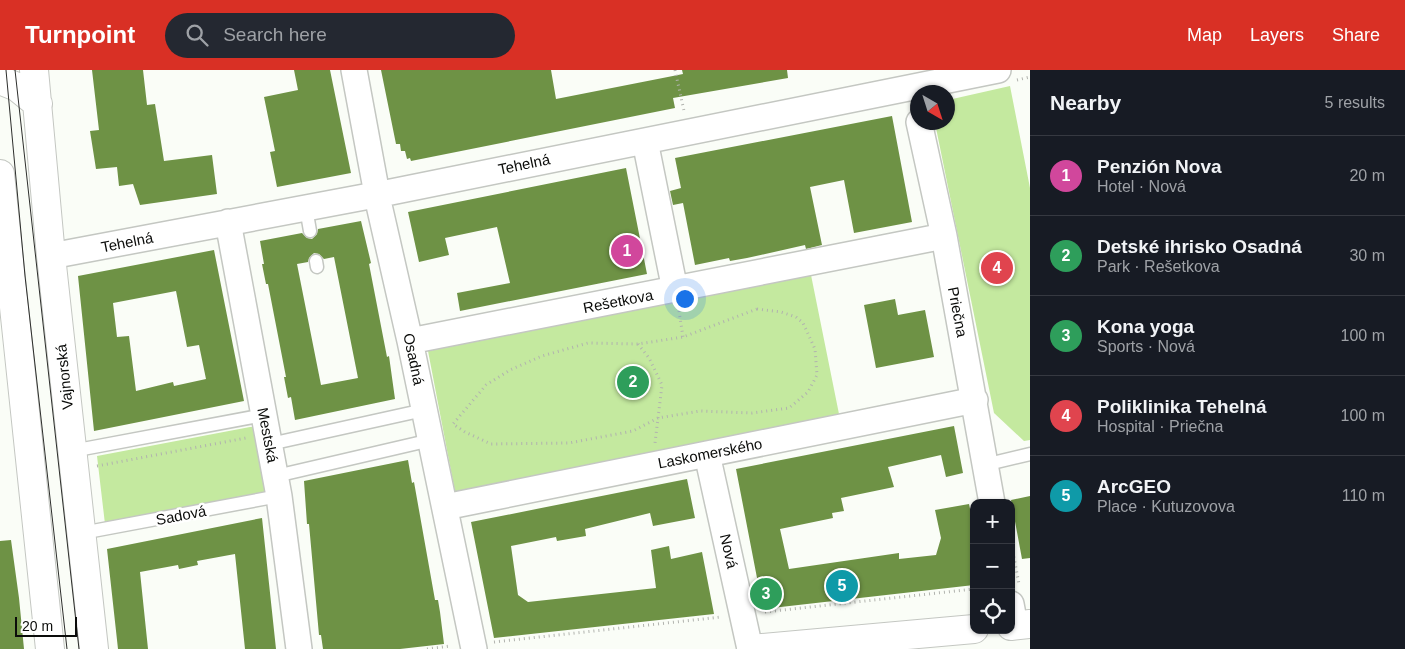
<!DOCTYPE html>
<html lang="en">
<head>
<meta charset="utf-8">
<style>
  body { margin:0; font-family:Helvetica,sans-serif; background:#242831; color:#f1f3f6 }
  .controls { position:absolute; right:15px; bottom:15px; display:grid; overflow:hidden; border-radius:10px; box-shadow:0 1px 4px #0004 }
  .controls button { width:45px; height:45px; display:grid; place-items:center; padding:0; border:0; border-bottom:1px solid #363941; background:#171b24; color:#f1f3f6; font:25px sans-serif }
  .compass { position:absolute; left:910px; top:15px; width:45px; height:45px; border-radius:50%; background:#171b24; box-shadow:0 1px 4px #0004; rotate:141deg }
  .scale { position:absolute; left:15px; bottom:12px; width:62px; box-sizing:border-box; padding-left:5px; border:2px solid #0b0c0a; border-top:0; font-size:14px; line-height:18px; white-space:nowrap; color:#0b0c0a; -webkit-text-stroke:4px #fff; paint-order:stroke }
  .you { position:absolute; left:684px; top:228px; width:18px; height:18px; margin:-12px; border:4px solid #fff; border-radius:50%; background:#1a73e8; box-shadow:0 0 0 8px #1a73e833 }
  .badge { display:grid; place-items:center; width:32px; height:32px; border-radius:50%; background:#d93025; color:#fff; font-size:16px; font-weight:700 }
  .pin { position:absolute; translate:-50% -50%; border:2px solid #fff; box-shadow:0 1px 5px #0006 }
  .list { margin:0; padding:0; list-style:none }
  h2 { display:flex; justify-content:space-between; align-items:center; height:65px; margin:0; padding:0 20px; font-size:21px }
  h2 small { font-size:16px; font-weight:400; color:#9ea1a6 }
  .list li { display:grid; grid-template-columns:32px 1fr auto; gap:15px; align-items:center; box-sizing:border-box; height:80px; padding:0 20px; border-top:1px solid #363941 }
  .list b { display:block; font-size:19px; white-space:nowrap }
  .list p { margin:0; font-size:16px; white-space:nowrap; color:#9ea1a6 }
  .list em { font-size:16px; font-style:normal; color:#9ea1a6 }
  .icon { flex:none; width:28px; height:28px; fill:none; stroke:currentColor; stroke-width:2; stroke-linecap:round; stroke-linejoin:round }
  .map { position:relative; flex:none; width:1030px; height:579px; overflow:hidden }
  header { display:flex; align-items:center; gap:30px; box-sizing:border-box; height:70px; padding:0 25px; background:#d93025; color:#fff }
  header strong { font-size:24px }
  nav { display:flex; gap:28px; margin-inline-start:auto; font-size:18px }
  .search { width:350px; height:45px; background:#242831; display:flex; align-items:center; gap:12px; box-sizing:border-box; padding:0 18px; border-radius:28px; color:#9ea1a6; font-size:19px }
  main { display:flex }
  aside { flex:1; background:#171b24 }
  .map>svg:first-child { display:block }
  .green { fill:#c4e99f }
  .building { fill:#6e9245; fill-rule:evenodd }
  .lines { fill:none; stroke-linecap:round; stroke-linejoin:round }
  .service-casing { stroke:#c4c7c2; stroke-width:15 }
  .minor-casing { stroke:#c4c7c2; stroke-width:28 }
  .tertiary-casing { stroke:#c4c7c2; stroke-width:30 }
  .secondary-casing { stroke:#c4c7c2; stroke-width:30 }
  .path { stroke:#b1b3ae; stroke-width:3; stroke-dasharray:1 4; stroke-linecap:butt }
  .service { stroke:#fff; stroke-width:12 }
  .minor { stroke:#fff; stroke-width:25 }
  .tertiary { stroke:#fff; stroke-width:28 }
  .secondary { stroke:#fff; stroke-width:28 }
  .tram { stroke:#2d2e2c; stroke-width:1 }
  .labels { text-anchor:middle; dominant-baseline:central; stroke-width:5; stroke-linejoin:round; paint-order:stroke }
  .street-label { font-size:15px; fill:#0b0c0a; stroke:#fff }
</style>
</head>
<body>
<header>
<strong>Turnpoint</strong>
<div class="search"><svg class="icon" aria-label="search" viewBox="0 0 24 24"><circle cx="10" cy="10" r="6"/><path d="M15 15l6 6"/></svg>Search here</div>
<nav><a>Map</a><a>Layers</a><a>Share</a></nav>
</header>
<main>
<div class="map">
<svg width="1030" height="579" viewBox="0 0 1030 579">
  <rect width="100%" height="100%" fill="#fafdf7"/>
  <path class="green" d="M1010,16L1030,118V370L1024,371L994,343L935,53L948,52V30Z
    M811,205L839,344L455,422L428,281Z
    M250,357H255L268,419L262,423L105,454L97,386Z"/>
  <path class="building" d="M92,0H143L147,35L155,34L164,91L212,85L217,124L140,135L133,114L119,116L117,97L96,99L90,61L99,60Z
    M294,0H330L351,103L277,117L270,82L275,81L264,27L298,20Z
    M381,0H551L556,29L683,4L682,0H787L788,8L673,28L675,38L411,91L410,88L407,89L405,81H401L400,74H396Z
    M892,46L912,152L854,163L844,110L810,117L822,175L806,179L805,175L747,188L730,191L729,188L695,195L683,133L673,135L670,121L681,118L675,88Z
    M626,98L647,204L460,241L457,223L510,213L497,157L445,168L449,185L419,192L408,142Z
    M361,151L371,193L369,194L387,287L389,286L395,329L295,350L291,327L288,328L284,307H286L268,214H266L262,194H264L260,171L302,163L307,168L312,169L317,164L318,159ZM314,183L319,184L324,189L334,187L358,308L321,315L297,194L308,192L309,188Z
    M214,180L244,331L94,361L78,206ZM176,221L187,277L199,275L206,309L174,316L173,312L136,321L129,266L117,267L113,233Z
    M895,229L898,245L925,240L934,287L876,298L864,235Z
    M954,356L963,403L946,407L941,385L888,397L894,417L841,428L844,441L832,443L833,448L780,459L789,499L899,483V489L936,485L941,468L935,440L969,434L974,457V515L763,539L736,399Z
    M408,390L412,413L414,412L435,530H438L440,542L444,574L400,579H323L321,565H319L309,454H307L304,411Z
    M687,409L695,448L653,456L650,443L585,459L586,466L557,471L556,467L511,476L518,525L528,532L656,518L651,480L669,476L671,489L702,482L714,544L494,568L471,452Z
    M1030,426V488L1022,489L1011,430Z
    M262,448L276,579H245L235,484L197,491L198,495L179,499L178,495L140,502L148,579H118L107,479Z
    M11,470L19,528L24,579H0V471Z"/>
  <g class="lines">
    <g class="service-casing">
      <path id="service" d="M306,138L310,161
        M316,191L317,197
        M270,374L424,340
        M72,381L264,345
        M984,395L1030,384
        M276,406L431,370
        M82,463L279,426"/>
    </g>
    <g class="minor-casing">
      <path id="minor" d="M354,0L379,135L410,271L474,579
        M919,52L944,166L992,433
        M645,71L675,220
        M228,152L279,426L299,579
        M51,186L391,122L998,0
        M410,271L944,166
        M707,384L750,579
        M445,437L975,330
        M1011,534L1015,555"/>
    </g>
    <g class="tertiary-casing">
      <path id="tertiary" d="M1011,556L1030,554
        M751,579L974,559"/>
    </g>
    <g class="secondary-casing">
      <path id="secondary" d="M34,0L51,186L94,579
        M0,10L17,17L38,34
        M0,104L50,579"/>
    </g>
    <path class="path" d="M675,0L684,41
      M1017,10L1030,7
      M757,239L781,242L796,247L803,253L815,279L817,305L808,322L789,338L752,343L700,341L658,348L633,361L569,373L491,374L465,362L453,354L486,315L510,300L542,286L588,273L638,274L683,267Z
      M679,241L683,267
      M638,274L649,288L662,315L655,373
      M97,396L246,368
      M1011,472L1019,514
      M765,542L974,519
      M494,572L721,547
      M427,579L450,576"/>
    <use href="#service" class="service"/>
    <use href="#minor" class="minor"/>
    <use href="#tertiary" class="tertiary"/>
    <use href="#secondary" class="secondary"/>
    <path class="tram" d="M6,0L25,206L67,579
      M15,0L79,579"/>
  </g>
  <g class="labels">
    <g class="street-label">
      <text transform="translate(524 94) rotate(-12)">Tehelná</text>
      <text transform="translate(127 172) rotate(-11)">Tehelná</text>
      <text transform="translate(618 231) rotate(-11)">Rešetkova</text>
      <text transform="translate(958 242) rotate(79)">Priečna</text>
      <text transform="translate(414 289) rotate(78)">Osadná</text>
      <text transform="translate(64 307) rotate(-96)">Vajnorská</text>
      <text transform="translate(268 365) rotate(79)">Mestská</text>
      <text transform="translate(710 383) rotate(-11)">Laskomerského</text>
      <text transform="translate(181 445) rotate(-11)">Sadová</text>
      <text transform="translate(729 481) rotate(77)">Nová</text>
    </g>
  </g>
</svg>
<div class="controls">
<button>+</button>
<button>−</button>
<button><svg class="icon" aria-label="locate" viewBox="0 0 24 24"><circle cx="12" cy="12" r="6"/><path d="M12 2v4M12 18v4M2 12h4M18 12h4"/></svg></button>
</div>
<svg class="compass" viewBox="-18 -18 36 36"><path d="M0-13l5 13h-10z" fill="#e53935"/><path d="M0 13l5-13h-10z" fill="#9ea1a6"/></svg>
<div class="scale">20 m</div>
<div class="you"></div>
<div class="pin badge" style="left:627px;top:181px;background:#d1479c">1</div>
<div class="pin badge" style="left:633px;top:312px;background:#2e9e5b">2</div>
<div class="pin badge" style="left:766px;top:524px;background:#2e9e5b">3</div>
<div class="pin badge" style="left:997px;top:198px;background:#e0444e">4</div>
<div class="pin badge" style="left:842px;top:516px;background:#0f9aa8">5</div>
</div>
<aside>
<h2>Nearby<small>5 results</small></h2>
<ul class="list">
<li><span class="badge" style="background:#d1479c">1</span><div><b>Penzión Nova</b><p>Hotel · Nová</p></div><em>20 m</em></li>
<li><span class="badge" style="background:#2e9e5b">2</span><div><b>Detské ihrisko Osadná</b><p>Park · Rešetkova</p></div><em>30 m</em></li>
<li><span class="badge" style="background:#2e9e5b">3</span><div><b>Kona yoga</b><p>Sports · Nová</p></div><em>100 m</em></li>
<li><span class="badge" style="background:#e0444e">4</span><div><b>Poliklinika Tehelná</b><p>Hospital · Priečna</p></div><em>100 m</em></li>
<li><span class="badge" style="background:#0f9aa8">5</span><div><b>ArcGEO</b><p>Place · Kutuzovova</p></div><em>110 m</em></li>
</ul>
</aside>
</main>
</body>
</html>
